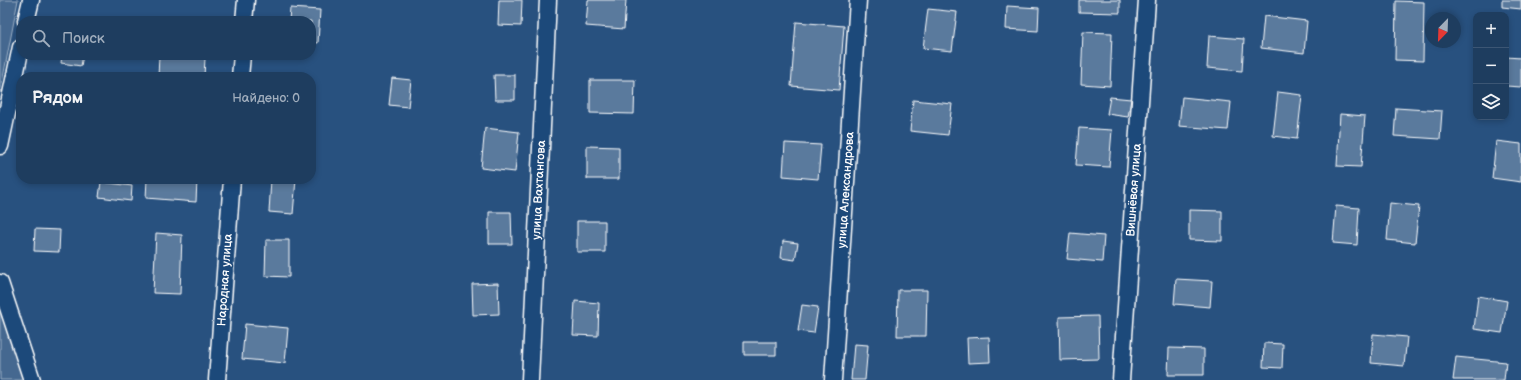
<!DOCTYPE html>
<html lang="ru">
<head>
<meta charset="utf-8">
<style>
  body { margin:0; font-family:"Balsamiq Sans",sans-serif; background:#2b4868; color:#f1f3f6 }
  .controls { position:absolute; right:12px; top:12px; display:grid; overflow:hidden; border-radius:8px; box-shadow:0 2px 6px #0003 }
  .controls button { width:36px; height:36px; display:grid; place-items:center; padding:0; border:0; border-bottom:1px solid #3c5674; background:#1e3d5f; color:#f1f3f6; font:20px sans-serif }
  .compass { position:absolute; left:1425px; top:12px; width:36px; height:36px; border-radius:50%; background:#1e3d5f; box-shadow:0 2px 6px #0003; rotate:203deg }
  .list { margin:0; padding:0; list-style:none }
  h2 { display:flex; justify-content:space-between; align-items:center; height:52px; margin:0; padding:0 16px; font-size:17px }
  h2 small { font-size:13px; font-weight:400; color:#a1aebd }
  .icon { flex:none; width:22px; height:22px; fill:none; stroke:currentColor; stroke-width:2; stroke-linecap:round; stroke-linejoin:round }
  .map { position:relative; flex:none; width:1521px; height:380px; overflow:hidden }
  .search { position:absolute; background:#1e3d5f; box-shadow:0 2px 6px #0003; left:16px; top:16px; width:300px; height:44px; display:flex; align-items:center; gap:10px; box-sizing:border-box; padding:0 14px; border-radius:16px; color:#a1aebd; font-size:15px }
  .panel { position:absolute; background:#1e3d5f; box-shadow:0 2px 6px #0003; left:16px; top:72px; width:300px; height:112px; border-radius:16px }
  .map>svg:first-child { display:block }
  .green { fill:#446890; stroke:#a2b4c8 }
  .building { fill:#5a7a9d; stroke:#fff }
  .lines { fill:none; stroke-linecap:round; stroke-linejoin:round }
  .minor-casing { stroke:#fff; stroke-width:19 }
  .minor { stroke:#1f4a7a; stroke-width:16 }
  .labels { text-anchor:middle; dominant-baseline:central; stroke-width:3; stroke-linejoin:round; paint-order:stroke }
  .street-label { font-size:12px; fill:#fff; stroke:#1f4a7a }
</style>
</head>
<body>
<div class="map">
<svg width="1521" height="380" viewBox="0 0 1521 380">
  <rect width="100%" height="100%" fill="#28517f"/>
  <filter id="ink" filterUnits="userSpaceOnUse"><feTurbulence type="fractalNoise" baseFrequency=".025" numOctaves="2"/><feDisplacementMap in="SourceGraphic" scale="8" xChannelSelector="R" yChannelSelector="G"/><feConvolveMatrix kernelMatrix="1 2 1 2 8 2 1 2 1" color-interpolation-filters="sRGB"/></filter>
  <g filter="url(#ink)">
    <path class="green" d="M0,0H18L0,93Z
      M0,310L26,380H0Z"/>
    <path class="building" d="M499,0H522L521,26L498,25Z
      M588,0H626L624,29L586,26Z
      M1079,0H1120V13L1079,12Z
      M1502,0H1521V9L1502,7Z
      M1396,1L1424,2L1423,61L1395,60Z
      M1007,6L1039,8L1038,31L1006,29Z
      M290,8L320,10L318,43L311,42V21H289Z
      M928,9L957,12L952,51L923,48Z
      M1264,16L1307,21L1304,53L1261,48Z
      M796,22L844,26L839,90L791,86Z
      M1083,32L1112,33L1110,86L1081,84Z
      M1209,36L1244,39L1242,71L1207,68Z
      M62,55H83L81,66L61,63Z
      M159,55L205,58L204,77H158Z
      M1506,57L1521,58V87L1506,86Z
      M494,75H515V100H495Z
      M392,78L411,80L408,107L389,105Z
      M590,80H635L634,114L590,113Z
      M1278,92L1302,95L1297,139L1273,136Z
      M1110,97L1131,99L1128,117L1107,114Z
      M1182,97L1231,102L1228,130L1179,126Z
      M913,100L952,104L948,135L910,131Z
      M1396,108L1442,111L1440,139L1394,136Z
      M1340,114L1365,116L1361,167L1337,166Z
      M485,128L519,132L515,172L481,168Z
      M1079,128L1112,130L1109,167L1076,165Z
      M1496,141L1521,144V182L1492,178Z
      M785,143L821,145L818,179L783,176Z
      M587,146L619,147V179H587Z
      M55,179H69V182Z
      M147,179H197L196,202L146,198Z
      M271,179H296L293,214L269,212Z
      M101,182L132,186L131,201L99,197Z
      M1390,203L1419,206L1415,243L1387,240Z
      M1336,206L1359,208L1357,245L1333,243Z
      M1189,210L1222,211V241L1189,240Z
      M489,212H511L512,244H489Z
      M577,221H605V252H577Z
      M35,229L60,230L59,252L34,251Z
      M156,233L182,235L180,294L153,293Z
      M1070,233L1104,236L1102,262L1067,259Z
      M266,240H289V277L265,276Z
      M783,241L798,243L795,260L781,258Z
      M1176,279L1212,281L1210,307L1174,304Z
      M498,283L499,314L473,315L472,284Z
      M898,290H927L926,336H897Z
      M1478,296L1507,301L1502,333L1474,329Z
      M575,301L599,303L598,336L573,335Z
      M802,305L818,307L814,333L798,331Z
      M1098,316L1099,359L1060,360L1059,317Z
      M245,324L288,328L285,363L242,359Z
      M1373,334L1407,337L1404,366L1371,363Z
      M989,337L990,362L968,363L967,338Z
      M744,342H776V355H744Z
      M1264,343L1283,344L1282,368L1263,367Z
      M854,344L868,345L865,380H851Z
      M1169,348L1204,349V375H1168Z
      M1456,357L1506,362L1504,380H1453Z"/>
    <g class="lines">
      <g class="minor-casing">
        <path id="minor" d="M26,21L31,0
          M244,21L246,0
          M240,77L242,55
          M0,146L21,47
          M0,283L32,380
          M217,380L232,179
          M530,380L548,0
          M833,380L858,0
          M1121,380L1147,0"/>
      </g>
      <use href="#minor" class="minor"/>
    </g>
  </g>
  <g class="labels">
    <g class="street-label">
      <text transform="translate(539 190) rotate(-87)">улица Вахтангова</text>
      <text transform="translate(846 190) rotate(-86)">улица Александрова</text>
      <text transform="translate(1134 190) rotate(-86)">Вишнёвая улица</text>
      <text transform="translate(225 280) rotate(-86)">Народная улица</text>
    </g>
  </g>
</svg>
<div class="controls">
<button>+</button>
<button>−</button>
<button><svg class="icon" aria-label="layers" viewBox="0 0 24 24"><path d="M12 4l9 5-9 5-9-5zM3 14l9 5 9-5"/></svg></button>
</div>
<svg class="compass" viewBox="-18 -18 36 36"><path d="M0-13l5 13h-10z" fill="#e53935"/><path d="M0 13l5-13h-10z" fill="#a1aebd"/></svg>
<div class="search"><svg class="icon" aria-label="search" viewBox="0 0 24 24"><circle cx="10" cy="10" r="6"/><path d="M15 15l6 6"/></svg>Поиск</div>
<section class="panel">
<h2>Рядом<small>Найдено: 0</small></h2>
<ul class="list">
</ul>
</section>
</div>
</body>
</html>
